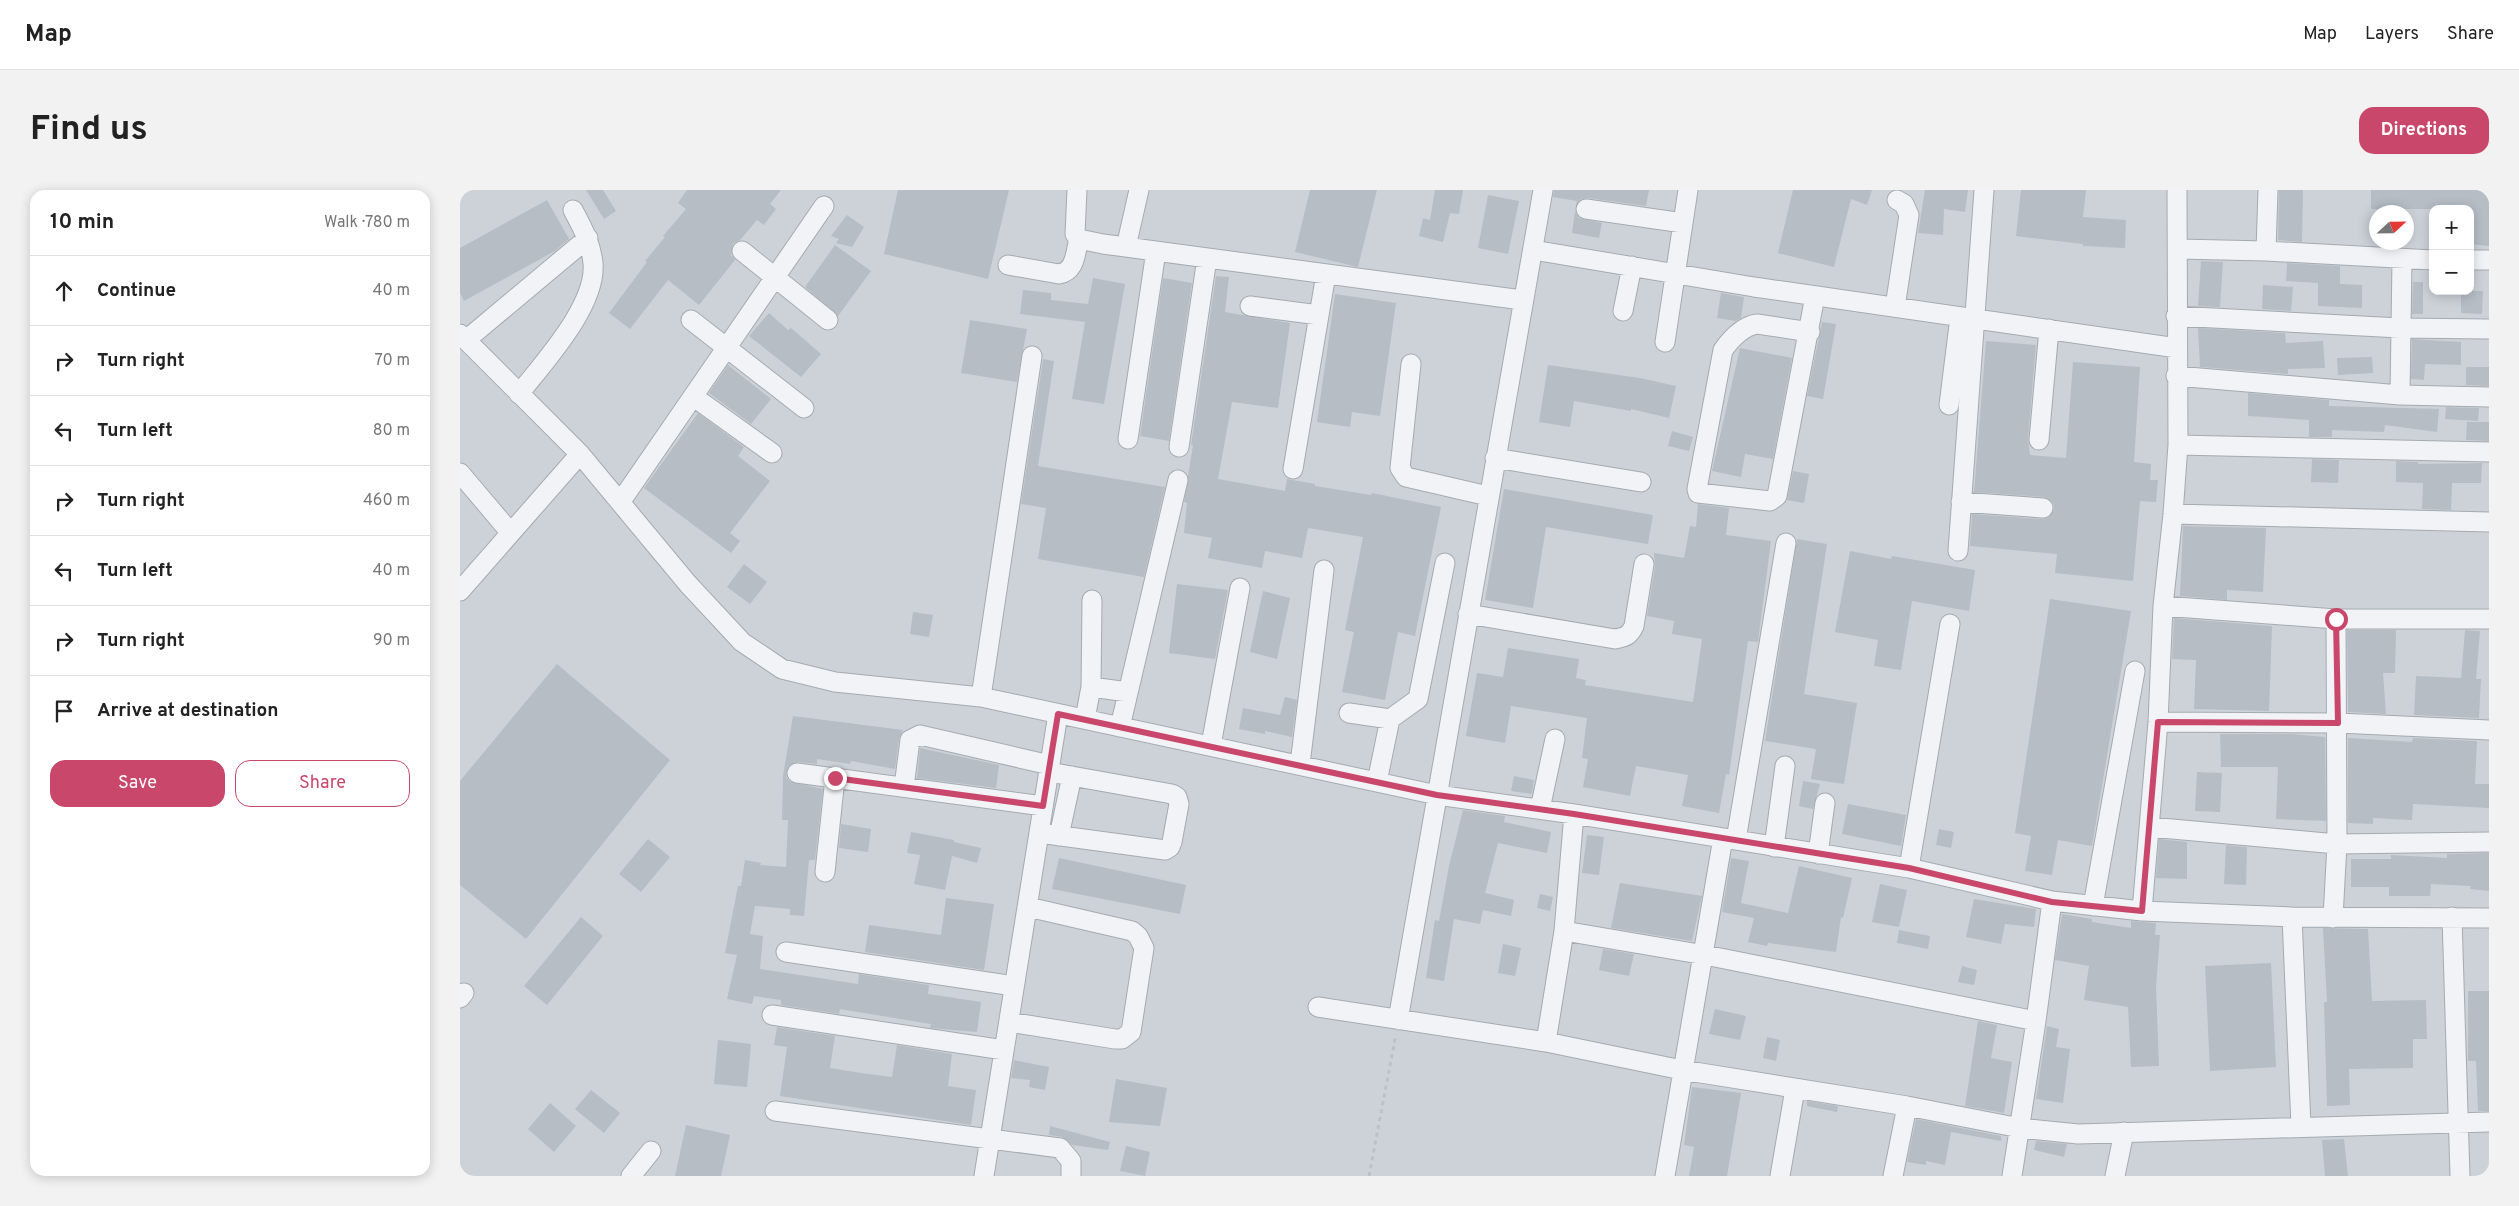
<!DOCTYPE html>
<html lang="en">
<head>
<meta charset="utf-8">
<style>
  body { margin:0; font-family:Overpass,sans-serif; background:#f2f2f2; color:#222 }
  .controls { position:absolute; right:15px; top:15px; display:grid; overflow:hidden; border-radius:10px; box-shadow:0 2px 12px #0003 }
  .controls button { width:45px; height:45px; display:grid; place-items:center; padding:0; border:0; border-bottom:1px solid #e0e0e0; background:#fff; color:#222; font:25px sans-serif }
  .compass { position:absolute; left:1909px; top:15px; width:45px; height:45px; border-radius:50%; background:#fff; box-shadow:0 2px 12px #0003; rotate:68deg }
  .stop { position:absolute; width:15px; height:15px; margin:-11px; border:4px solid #c9476b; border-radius:50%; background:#fff }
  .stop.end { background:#c9476b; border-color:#fff; box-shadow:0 1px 5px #0008 }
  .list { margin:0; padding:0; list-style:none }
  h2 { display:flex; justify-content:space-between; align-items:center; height:65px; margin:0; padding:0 20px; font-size:21px }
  h2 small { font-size:16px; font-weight:400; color:#767676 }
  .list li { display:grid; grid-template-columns:32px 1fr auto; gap:15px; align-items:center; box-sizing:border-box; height:70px; padding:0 20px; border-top:1px solid #e0e0e0 }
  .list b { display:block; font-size:19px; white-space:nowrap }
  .list em { font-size:16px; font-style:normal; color:#767676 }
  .actions { display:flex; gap:10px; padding:15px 20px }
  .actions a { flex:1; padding:11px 0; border:1px solid #c9476b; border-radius:15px; text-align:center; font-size:18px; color:#c9476b }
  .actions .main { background:#c9476b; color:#fff }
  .icon { flex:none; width:28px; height:28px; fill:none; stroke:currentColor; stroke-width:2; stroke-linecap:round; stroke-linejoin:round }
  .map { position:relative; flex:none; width:2029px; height:986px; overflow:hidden; border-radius:15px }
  header { display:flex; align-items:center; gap:30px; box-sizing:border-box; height:70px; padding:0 25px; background:#fff; border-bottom:1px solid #e0e0e0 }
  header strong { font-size:24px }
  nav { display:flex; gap:28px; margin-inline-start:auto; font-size:18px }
  .intro { display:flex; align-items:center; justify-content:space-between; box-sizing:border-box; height:120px; padding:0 30px }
  h1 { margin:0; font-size:35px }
  .button { padding:12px 22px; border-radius:15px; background:#c9476b; color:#fff; font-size:18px; font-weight:700 }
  main { display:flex; gap:30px; padding:0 30px }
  aside { flex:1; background:#fff; border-radius:15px; box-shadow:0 2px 12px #0003 }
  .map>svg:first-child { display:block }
  .built { fill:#cdd2d9; fill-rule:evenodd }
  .building { fill:#b6bdc4 }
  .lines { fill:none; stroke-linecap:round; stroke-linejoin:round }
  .minor-casing { stroke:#a4abb1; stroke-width:21 }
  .path { stroke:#bdc1c6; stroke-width:3; stroke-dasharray:4 4; stroke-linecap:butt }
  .minor { stroke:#f1f3f6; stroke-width:19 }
  .route { stroke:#c9476b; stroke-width:6 }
</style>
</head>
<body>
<header>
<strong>Map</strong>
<nav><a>Map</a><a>Layers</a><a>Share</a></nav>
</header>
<div class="intro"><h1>Find us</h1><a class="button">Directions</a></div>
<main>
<aside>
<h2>10 min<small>Walk · 780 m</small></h2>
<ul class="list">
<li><svg class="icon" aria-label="ahead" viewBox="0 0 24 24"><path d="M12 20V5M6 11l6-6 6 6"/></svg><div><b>Continue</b></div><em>40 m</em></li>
<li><svg class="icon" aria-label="right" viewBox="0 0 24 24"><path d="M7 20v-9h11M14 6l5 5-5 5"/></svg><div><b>Turn right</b></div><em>70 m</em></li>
<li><svg class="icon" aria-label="left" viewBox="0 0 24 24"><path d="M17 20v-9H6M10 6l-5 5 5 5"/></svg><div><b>Turn left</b></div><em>80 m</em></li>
<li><svg class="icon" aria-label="right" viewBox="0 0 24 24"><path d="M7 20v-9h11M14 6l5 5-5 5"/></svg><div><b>Turn right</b></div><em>460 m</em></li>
<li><svg class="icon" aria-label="left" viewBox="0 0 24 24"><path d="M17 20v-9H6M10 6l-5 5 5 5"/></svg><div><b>Turn left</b></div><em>40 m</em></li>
<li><svg class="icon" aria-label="right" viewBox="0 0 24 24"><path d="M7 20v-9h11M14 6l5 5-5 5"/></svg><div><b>Turn right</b></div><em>90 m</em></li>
<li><svg class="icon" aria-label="arrive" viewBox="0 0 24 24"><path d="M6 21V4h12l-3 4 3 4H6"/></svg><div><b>Arrive at destination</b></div></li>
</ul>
<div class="actions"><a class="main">Save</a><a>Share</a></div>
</aside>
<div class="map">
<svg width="2029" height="986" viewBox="0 0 2029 986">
  <rect width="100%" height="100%" fill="#dee3e7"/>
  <path class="built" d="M0,0H2029V986H0ZM1973,19H2010V101H1973ZM1916,22H1946V52H1916Z"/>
  <path class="building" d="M126,0H143L156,21L144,29Z
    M227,0H321L310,14L316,19L304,35L297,30L280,50L273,54L271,65L275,70L239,115L208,90L170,139L149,123L187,72L185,71L205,47L203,46L226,19L218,13Z
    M438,0H549L528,89L424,64Z
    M850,0H917L898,77L835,62Z
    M975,0H1003L999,24L990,23L983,52L959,46L963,28L970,30Z
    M1094,0H1189L1186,16L1128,8L1121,9L1116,14L1117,11L1093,7Z
    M1333,0H1412L1407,15L1391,9L1374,77L1318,63Z
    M1465,0H1508L1505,22L1484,19L1483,45L1458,43Z
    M1561,0H1626L1623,27L1666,30L1665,58L1623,56V54L1556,46Z
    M1819,0H1843L1842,52L1818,50Z
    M1911,0H2029V56L2010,54V19H1911Z
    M1028,5L1059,11L1048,64L1018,58Z
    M87,10L109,49L95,61L4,111L0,103V58Z
    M1115,21L1119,28L1142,33L1139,48L1112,43Z
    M387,25L404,37L392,57L376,53L379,49L371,46Z
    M375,55L411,81L378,126L345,97Z
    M1741,71L1763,72L1760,117L1738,116Z
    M1827,73L1880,76V94L1902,95V118L1858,116V93L1826,91Z
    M756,86L769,87L765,122L830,133L818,218L772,212L758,289L825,301L827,289L855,294V296L911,305L912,303L981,317L955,446L938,442L925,510L882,502L894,442L885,440L903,347L848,338L842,368L805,361L802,378L748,368L752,348L724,343L727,313L724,312L733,255H731Z
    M633,88L665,94L644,214L612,209L625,132L560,124L563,100L591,103V110L628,114Z
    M703,88L732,93L709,251L680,246Z
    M1953,92H1963V124H1952Z
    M1803,95L1833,97L1831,121L1802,119Z
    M2001,101H2023L2022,124L2001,123Z
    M1261,103L1284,107L1281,128L1276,131L1257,128Z
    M875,104L936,113L920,226L892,222L890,237L857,232Z
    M309,123L328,140L331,138L361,164L341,187L289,146Z
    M510,130L567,139L557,192L501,183Z
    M1362,132L1376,134L1363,209L1347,206Z
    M1738,138L1825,143L1826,153L1863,151L1865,178L1828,179V184L1740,177Z
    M1952,149L2001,152V175L1965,174L1964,190L1951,189Z
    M1526,151L1576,155L1568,249L1570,265L1606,268L1613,172L1680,177L1674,272L1691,274L1690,290H1698L1696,312L1680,311L1673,391L1595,383L1597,364L1510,356L1512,324L1582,329L1588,328L1594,319L1593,313L1584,307L1514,302Z
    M1280,158L1332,168L1313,269L1285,264L1281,287L1252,281Z
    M1912,167L1913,183L1878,185L1877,168Z
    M583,169L594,171L578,276L705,297L684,387L578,369L586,318L561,314Z
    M268,175L311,209L291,234L249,203Z
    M1088,175L1180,188L1216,196L1209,228L1171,219V221L1114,211L1110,237L1079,232Z
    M2006,177H2029V196L2006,195Z
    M1788,203L1869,210V216L1979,219L1977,242L1925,235L1924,242L1872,240V247H1849V230L1788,226Z
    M1986,217L2019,218L2018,231L1985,229Z
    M238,223L284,257L278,266L310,291L270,343L280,351L271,363L184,298Z
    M2007,232H2029V251L2006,250Z
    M1212,241L1233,247L1229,261L1208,256Z
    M1852,269L1879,270L1878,293L1851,292Z
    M1936,271L1958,272V274L2022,273L2021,293H1992L1991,320L1962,319L1963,293L1936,292Z
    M1333,281L1349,284L1344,313L1327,310Z
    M1044,299L1193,325L1188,354L1086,337L1073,418L1025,410Z
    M1238,314L1269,318L1266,345L1311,351L1298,452L1288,451L1269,585L1266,584L1259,623L1222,616L1228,585L1176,576L1170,606L1123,597L1128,569L1122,568L1127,528L1051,516L1045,553L1006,546L1017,483L1043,487L1048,458L1119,469L1116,488L1126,490L1125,495L1233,512L1242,449L1212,444L1214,431L1187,426L1195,376L1194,363L1224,368L1230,336L1236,337Z
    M1723,336L1806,338L1803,402L1767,400V410L1720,406Z
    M1337,349L1367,354L1344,504L1397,513L1384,594L1351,589L1356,559L1305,551Z
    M1390,361L1431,369L1432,366L1515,380L1509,421L1452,411L1441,480L1414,476L1418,450L1375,442Z
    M284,374L307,392L290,414L267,397Z
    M717,394L768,400L755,469L709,463Z
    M803,401L830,408L817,469L790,462Z
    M1590,409L1671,421L1632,656L1598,650L1592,685L1565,681L1571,646L1555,643Z
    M453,422L473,425L469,447L450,444Z
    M1714,428L1812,436L1809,521L1734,519L1736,470L1712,469Z
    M1887,440H1936L1935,483H1923L1926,524L1888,522Z
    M2005,440L2020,441L2016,489H2021L2019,528L1954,525L1956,486L2001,488Z
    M97,474L210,570L66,749L0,695V591Z
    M825,507L837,510L832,547L805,541V544L779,539L783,518L820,525Z
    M333,526L443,540L442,542L439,549L435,579L391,571L390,574L357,569V574L338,572L328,577L326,587L331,592L363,599L355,670H349L344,726L330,725V719L295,716L290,744L303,746L300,779L398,794L399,784L469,795L468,804L521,812L517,842L470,838L471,834L380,819L379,824L321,815V810L294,806L292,814L267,809L277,765L265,763L278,696H281L285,670L301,673L300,675L326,677L328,630H322L323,586Z
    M1760,544H1832L1865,547L1866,631L1816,629L1818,577H1761Z
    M1888,548L1952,552L1953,548L2017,551L2015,594H2029V618L1953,614L1952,630L1913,628V634L1888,633Z
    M460,558L539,575L536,598L457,588Z
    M1737,582L1762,583L1760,622L1735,621Z
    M1054,586L1074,590L1072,604L1051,601Z
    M1343,591L1360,594L1353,619L1339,616Z
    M1388,614L1446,625L1441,656L1382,644Z
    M1003,620L1045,626L1044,632L1091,642L1087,663L1038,653L1025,703L1054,710L1051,726L1023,720L1020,734L994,729L984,791L966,788L975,730L979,731L989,676Z
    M381,634L411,639L408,662L379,658Z
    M1479,639L1494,642L1491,658L1476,655Z
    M451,642L494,650V652L521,658L517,673L492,666L485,700L454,694L460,665L447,663Z
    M1127,645L1144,647L1139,685L1122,683Z
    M188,649L210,667L181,702L159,684Z
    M1699,649L1727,652V689L1696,688Z
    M1766,655L1787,657L1786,695L1764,694Z
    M2029,663V701L2010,699L2011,696L1971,694L1970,706H1929V697H1891V669H1931V665L1987,668V664Z
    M599,668L726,695L720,724L592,699Z
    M1271,668L1289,671L1281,713L1328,723L1339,676L1392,688L1383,728L1381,727L1376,762L1308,753L1307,756L1288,752L1294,728L1262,722Z
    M1160,693L1242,706L1232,751L1151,738Z
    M1420,694L1447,700L1439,737L1412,732Z
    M1080,704L1093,707L1090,721L1077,718Z
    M486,708L534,714L524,780L405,762L409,735L481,745Z
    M1514,709L1576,719L1574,737L1545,734L1541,754L1506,747Z
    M1602,724L1632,729V732L1671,738V731L1696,733L1695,745H1700L1696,797L1699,876L1671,877L1668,817L1624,810L1629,776L1595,770Z
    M121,727L143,746L87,815L64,796Z
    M1863,738L1908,739L1912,811L1966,810L1967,849H1953V878L1889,879L1890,915L1867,916L1864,812H1867Z
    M1439,740L1470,746L1468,759L1437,753Z
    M1043,754L1061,758L1055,786L1038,783Z
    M1143,759L1174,764L1169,786L1139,780Z
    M1811,773L1816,877L1750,881L1745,776Z
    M1502,776L1517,780L1514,795L1498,792Z
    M2008,801H2029V921H2018L2016,871H2008Z
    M1255,819L1286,826L1280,850L1249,844Z
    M1518,831L1537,835L1531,868L1552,872L1544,923L1505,916Z
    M1587,836L1599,839L1596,857L1610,859L1603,913L1576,909Z
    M317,837L375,846L370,878L401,883L432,887L437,855L492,864L488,896L516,900L511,935L320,906L327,857L314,855Z
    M1307,847L1320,850L1316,871L1303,868Z
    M258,850L291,854L287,897L254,894Z
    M554,870L589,877L585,900L569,897L570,890L551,888Z
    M656,889L707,898L700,936L649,932Z
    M1232,897L1281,903L1267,986H1229L1234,957L1224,955Z
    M131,900L160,923L144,943L115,919Z
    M1347,911L1378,916L1377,922L1347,916Z
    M90,913L116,936L94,962L68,939Z
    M1456,929L1541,946V951L1491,942L1485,975L1466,971V975L1447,972Z
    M226,935L270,945L261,986H215Z
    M590,936L650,952L648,960L612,955L602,947L589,945Z
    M1884,949L1888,986H1865L1862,950Z
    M1576,951L1607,954L1604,967L1574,960Z
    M666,956L690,962L685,986L660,981Z"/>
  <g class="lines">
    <g class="minor-casing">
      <path id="minor" d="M617,0L615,44L619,49L643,54L1062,110
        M1126,19L1223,33
        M666,57L679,0
        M1719,59L1806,61L1973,70
        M1073,60L1294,97L1717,158
        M282,61L368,130
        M1806,61L1808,0
        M2010,70H2029
        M548,75L599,84C616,81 615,63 619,49
        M790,116L859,125
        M1435,117L1449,25L1444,14L1437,10
        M1163,121L1172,76
        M1716,126L1940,138L2029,139
        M231,130L344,218
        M1350,142L1297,134C1283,136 1271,149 1263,160L1237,299L1238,303L1310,311L1317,306L1355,106
        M0,144L120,264L228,394L282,452L322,479L375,492L521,507L977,605L1114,624L1449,678L1592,711L1682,721L1832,727L2029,728
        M6,150L128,48
        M1205,152L1228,0
        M951,174L940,278L946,287L1028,306
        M1716,186L1940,205L2029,207
        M59,204C84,172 137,115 133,73C131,53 122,37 113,20
        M1940,205L1942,70
        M234,207L312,263
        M1489,215L1500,127
        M668,249L696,61
        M1579,250L1589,139
        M1718,255L2029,262
        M719,257L747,68
        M1035,268L1181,292
        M833,279L866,84
        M0,283L50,342
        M161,311L364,16
        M1501,312L1583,318
        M1713,324L2029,332
        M1498,361L1524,0
        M0,401L120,264
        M1703,416L1876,429H2029
        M1008,424L1155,449C1166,447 1170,445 1174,436L1184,374
        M631,497L668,502
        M521,507L572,166
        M889,523L930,529
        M625,529L631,497L632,410
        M1698,532L1878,533L2029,540
        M660,537L718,290
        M751,555L780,398
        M840,574L864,380
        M337,583L583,616
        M917,592L930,529L958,509L985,373
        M444,597L450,550L460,545L590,575
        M1080,619L1095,549
        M1690,637L1877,654L2029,652
        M579,643L705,660L710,657L712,652L719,614L717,607L712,604L589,582
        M599,646L612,586
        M1276,650L1326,353
        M1314,657L1325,576
        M1358,664L1365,613
        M1449,678L1490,434
        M365,682L375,588
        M1633,716L1675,481
        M1682,721L1698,532L1703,416L1713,324L1718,255L1717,0
        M1832,727L1841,936
        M1992,727L2000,986
        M1873,728L1877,654L1876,429
        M1104,741L1245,765L1576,831
        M326,762L554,796
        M0,808L4,803
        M858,817L1086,852L1222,880L1447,916L1560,938L1618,944L2029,932
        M312,825L544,860
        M938,830L1083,0
        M549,832L655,849H662L671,842L684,758L678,746L672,741L568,717
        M1086,852L1104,741L1114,624
        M315,921L600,958L611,971V986
        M171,986L191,961
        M524,986L598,524
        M1205,986L1263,648
        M1320,986L1335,899
        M1433,986L1447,916
        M1552,986L1576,831L1592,711
        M1655,986L1664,942"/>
    </g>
    <path class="path" d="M909,986L936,844"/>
    <use href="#minor" class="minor"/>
  </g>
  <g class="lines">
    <path class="route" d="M375,588L583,616L598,524L977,605L1114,624L1449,678L1592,712L1682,721L1698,532L1878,533L1876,429"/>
  </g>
</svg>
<div class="controls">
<button>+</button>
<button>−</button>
</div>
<svg class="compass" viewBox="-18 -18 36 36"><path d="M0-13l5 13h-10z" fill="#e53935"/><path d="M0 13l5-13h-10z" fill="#767676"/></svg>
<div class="stop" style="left:1876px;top:429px"></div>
<div class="stop end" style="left:375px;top:588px"></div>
</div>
</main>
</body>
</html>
